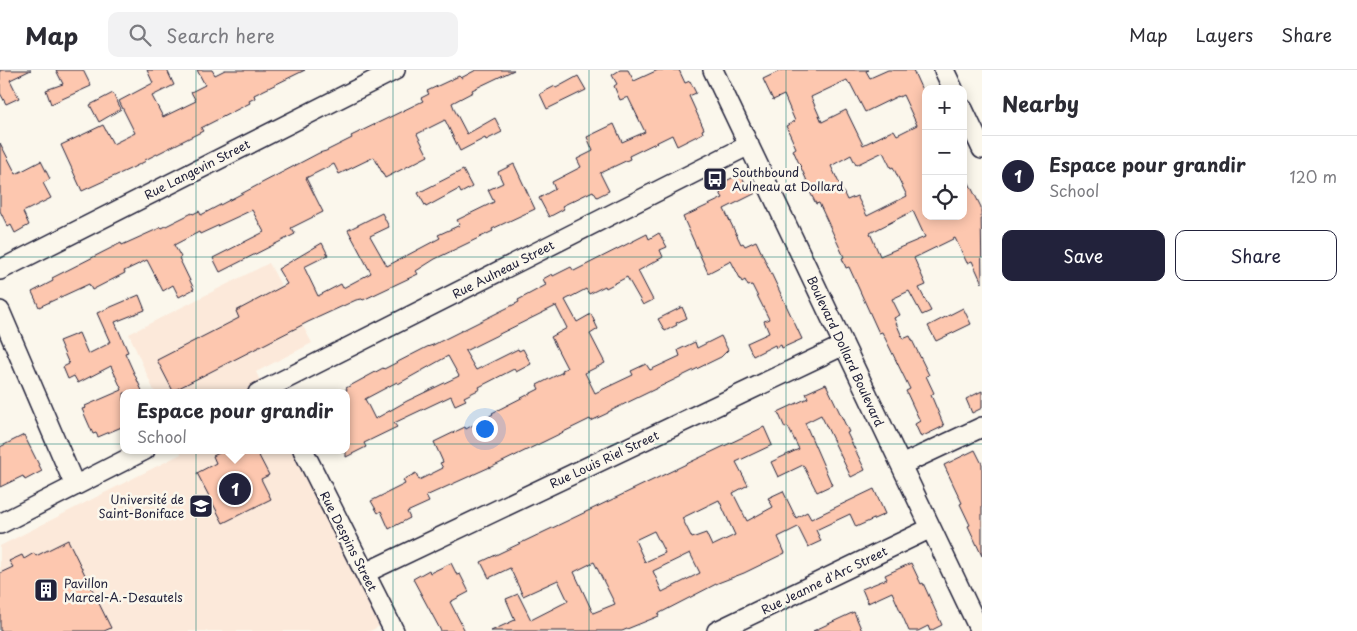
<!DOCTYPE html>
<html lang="en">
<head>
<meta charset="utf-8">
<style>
  body { margin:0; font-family:"Playpen Sans",sans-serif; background:#f2f2f3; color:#2b2b33 }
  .controls { position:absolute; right:15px; top:15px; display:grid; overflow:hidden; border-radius:10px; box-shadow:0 2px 12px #0003 }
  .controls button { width:45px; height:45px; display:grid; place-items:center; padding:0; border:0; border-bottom:1px solid #e1e1e2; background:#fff; color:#2b2b33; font:25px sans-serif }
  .you { position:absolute; left:484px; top:358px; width:18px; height:18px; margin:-12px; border:4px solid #fff; border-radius:50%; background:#1a73e8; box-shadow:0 0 0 8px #1a73e833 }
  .badge { display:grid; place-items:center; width:32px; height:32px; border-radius:50%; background:#22223b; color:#fff; font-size:16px; font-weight:700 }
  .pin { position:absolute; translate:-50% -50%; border:2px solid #fff; box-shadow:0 1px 5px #0006 }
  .popup { position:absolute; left:120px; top:319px; width:230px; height:65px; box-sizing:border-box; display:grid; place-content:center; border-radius:10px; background:#fff; filter:drop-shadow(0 1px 4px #0005); font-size:16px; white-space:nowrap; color:#7c7c81 }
  .popup b { font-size:19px; color:#2b2b33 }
  .popup::after { content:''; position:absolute; left:50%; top:100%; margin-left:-10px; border:10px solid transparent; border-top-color:#fff }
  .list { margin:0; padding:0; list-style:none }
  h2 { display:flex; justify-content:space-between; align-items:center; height:65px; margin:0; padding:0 20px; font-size:21px }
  h2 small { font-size:16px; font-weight:400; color:#7c7c81 }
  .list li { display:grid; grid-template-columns:32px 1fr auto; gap:15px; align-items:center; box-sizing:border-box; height:80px; padding:0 20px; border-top:1px solid #e1e1e2 }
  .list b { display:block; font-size:19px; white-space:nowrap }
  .list p { margin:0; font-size:16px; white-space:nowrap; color:#7c7c81 }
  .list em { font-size:16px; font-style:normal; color:#7c7c81 }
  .actions { display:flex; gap:10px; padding:15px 20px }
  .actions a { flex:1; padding:11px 0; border:1px solid #22223b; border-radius:10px; text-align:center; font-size:18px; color:#22223b }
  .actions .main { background:#22223b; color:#fff }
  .icon { flex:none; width:28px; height:28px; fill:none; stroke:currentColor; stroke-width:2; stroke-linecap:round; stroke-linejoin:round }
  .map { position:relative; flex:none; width:982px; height:561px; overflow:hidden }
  header { display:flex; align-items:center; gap:30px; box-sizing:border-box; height:70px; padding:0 25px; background:#fff; border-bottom:1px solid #e1e1e2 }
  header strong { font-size:24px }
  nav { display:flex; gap:28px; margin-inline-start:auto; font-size:18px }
  .search { width:350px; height:45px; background:#f2f2f3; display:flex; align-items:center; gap:12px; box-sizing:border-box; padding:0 18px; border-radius:10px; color:#7c7c81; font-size:19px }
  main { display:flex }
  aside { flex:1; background:#fff }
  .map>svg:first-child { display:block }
  .built { fill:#fce9da }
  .building { fill:#fdc7af; stroke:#22223b; fill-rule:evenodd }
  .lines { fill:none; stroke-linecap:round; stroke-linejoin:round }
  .minor-casing { stroke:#22223b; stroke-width:22 }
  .minor { stroke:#fbf7ec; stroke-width:19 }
  .grid { fill:none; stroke:#0f766e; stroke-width:1; stroke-opacity:0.55 }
  .labels { text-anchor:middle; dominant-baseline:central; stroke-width:5; stroke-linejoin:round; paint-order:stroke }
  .street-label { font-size:12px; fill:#22223b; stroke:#fbf7ec }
  .poi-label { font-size:12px; fill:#22223b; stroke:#fbf7ec; text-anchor:start }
</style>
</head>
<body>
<header>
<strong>Map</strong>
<div class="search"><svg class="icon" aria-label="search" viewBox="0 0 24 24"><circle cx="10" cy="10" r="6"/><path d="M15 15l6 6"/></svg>Search here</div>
<nav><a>Map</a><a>Layers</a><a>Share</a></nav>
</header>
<main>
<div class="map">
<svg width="982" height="561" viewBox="0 0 982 561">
  <rect width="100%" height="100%" fill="#fbf7ec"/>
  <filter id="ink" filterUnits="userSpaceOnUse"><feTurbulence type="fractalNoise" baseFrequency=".02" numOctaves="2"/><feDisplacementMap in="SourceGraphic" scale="10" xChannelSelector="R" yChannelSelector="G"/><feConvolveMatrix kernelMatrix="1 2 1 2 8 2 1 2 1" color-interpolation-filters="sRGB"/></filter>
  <g filter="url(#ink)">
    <path class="built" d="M269,193L312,273L256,302L266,323H155L129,264Z
      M180,380H294L380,556L370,561H0V476L181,384Z"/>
    <path class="building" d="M0,0H31L10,10L19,28L6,34L0,23Z
      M56,0H83L91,16L51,34L46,20L63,14Z
      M147,0H167L174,15L152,26L163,47L196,31L191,22L205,15L197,0H212L215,5L225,0H305L254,25L255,28L249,31L250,33L201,58L203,61L145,90L146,91L132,98L82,121L61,75L103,55L113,74L135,63L119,31L153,13Z
      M476,0H514L472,20L473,22L452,33L455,41L467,64L495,48L502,62L486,70L485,68L460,81L445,50L417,64L428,86L385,108L374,87L339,104L334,94L306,108L323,142L291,158L295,164L220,202L213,188L264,162L252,140L200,164L199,162L174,175L181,187L179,188L194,219L179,227L173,215L163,221L147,190L124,201L125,203L92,220L89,214L39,237L32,222L53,211L52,208L121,173L122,175L162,157V158L192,143L193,144L199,141L201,145L319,83L326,81L352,68L351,66L423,31L421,28L429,24L427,21L459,6L461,8Z
      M620,0H628L634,11L658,0H679L685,13L690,11L696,23L689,26L704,59L702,60L703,63L677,76L672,65L629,86L630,89L600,103L609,121L597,127L593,121L562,136L564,139L549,147L539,128L555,119L552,112L581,97L577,89L593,81L587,67L614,54L622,72L645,62L628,27L620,30L614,16L617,14L612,5Z
      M782,0H869L866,1L870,8L888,0H913L922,20L926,19V146H963V101L981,137L982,213L972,191L967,193L955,168L914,188L926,215L919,218L931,241L922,245L909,221L892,229L900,245L894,248L903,269L910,266L929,305L926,306L934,323L931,325L944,356L921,367L915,354L920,351L906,321L910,319L882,262L879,263L849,197L846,198L842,188L844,187L819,133L816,134L805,112L807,111L793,80L796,78L786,56L795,51L784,25L773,30L763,9ZM847,10L849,14L850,13L865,42L898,26L899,27L903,25L917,55L897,65L894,60L863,75L846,40L822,52L811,27ZM883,82L891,98L893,97L907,126L867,146L857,126L847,130L831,96L851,85L856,95ZM913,141L925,167L880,186L870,163Z
      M578,6L586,20L547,39L540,24L555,16L556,18Z
      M113,23L121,39L99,52L90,35Z
      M0,73L16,104L41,91L50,109L43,113L51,128L23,142L29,155L15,163L11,155L8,157L0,141Z
      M514,94L535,139L492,159L493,161L435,189L416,201L418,204L363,230L362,229L356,230L308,252L173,321L157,290L239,248L236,241L287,214L278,199L322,173L328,185L304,197L318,226L341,214L343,218L371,203L348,160L382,143L389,157L370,166L387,196L440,168L438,165L460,155L457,150L494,132L488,120L503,113L498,102Z
      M463,100L472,117L461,123L459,119L426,137L418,123Z
      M740,104L747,116L752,114L756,123L724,139L741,174L743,173L745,176L756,171L802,269L782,278L781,275L776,278L775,275L753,286L747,273L769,263L764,251L769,249L752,215L748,216L745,210L742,212L731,191L708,203L683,147L723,128L719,121L722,119L720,114Z
      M659,163L667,177L660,180L663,187L638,201L653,230L643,235L627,207L606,218L605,216L589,224L586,219L565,230L577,252L591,244L598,259L590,264L605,293L585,303L595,323L633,305L631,301L646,294L650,300L680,286L678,280L695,272L697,278L721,266L728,280L721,287L608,342V343L591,351L590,349L490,398V397L426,426L429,432L407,442L410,448L389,459L381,441L378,443L371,431L405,414L403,410L416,403L419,410L443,398L440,393L443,392L434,372L465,357L466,359L493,344L492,343L539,319L537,315L563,302L562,300L567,298L551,267L567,258L556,236L465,281L476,300L518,279L519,281L523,279L531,294L516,302L514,299L479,317L480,319L464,327L466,330L455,335L451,326L394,353L397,357L364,373L366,377L346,387V323H343L347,320L346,318L383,298L384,299L427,277L433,275L519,232L518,230L546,215L543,209L552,204L553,206L571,197L574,201L647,164L649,169ZM448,286L459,306L407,331L375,349L365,329L397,312L398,314Z
      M139,225L145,240L115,252L128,282L125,283L143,323H124V356L98,367L96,363L93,364L82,339L86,338L85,336L122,320L111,296L78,313L74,306L68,309L63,297L69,294L59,271L79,263L88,284L108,274V272H110L97,243Z
      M682,237L687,248L676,253L677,255L665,261L658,249Z
      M963,238L971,254L936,271L928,256Z
      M826,314L849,362L847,363L865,400L851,407L821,345L805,353L832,415L817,422L803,395L778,407L771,392L799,379L788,357L785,358L778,342L808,328L806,323Z
      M982,321V338L972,343L966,329Z
      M764,357L772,375L736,392L748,415L733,423L747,451L773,437L768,428L783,421L796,448L807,442L811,449L874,419L885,444L856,457L850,444L816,460L821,471L808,477L798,457L778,467L785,483L744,503L718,513L658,544L659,546L622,561H491L515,550L506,529L518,524L531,550L568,531L558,510L523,526L510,498L489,508L481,492ZM719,430L735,465L712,476L706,463L692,468L682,448ZM654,461L665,483L645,492L635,470ZM690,483L700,503L662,522L653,501ZM594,492L615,534L593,543L574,502Z
      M24,365L42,401L25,410L23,406L0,417V377Z
      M225,380H256L269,405L261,409L271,429L223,453L197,403L216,393L213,386Z
      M975,380L982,394V486L968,456L970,455L960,434L962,433L944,395Z
      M68,470L111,558L104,561H0V503L13,497L9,491L22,485L24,489L34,483L36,486Z
      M451,493L457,505L460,504L469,522L450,532L465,561H441L413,509L429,500L430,503Z
      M911,493L921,514L923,513L942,555L930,561L928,556L918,561H909L892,522L868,533L862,519L887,509L885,505Z
      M854,542L862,561H813Z"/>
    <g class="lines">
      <g class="minor-casing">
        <path id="minor" d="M713,0L980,561
          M944,0L953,19
          M963,39L982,79
          M0,200L395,0
          M0,241L75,416
          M258,323L749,75
          M303,380L394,561
          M901,395L982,357
          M0,454L145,380
          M365,503L844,275
          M717,561L931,458"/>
      </g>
      <use href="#minor" class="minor"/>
    </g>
  </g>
  <path class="grid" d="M196,0V561M393,0V561M589,0V561M786,0V561M0,187H982M0,374H982"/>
  <defs>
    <g id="bus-square" transform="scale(1.25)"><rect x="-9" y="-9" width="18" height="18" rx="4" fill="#22223b" stroke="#fbf7ec"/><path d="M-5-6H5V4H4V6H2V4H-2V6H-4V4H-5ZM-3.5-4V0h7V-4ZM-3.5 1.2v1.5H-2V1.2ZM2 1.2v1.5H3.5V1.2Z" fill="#fff"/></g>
    <g id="university-square" transform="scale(1.25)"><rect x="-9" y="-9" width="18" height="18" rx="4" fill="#22223b" stroke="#fbf7ec"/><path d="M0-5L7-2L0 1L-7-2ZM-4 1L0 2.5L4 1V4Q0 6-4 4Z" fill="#fff"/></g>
    <g id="building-square" transform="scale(1.25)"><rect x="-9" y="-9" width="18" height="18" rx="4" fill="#22223b" stroke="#fbf7ec"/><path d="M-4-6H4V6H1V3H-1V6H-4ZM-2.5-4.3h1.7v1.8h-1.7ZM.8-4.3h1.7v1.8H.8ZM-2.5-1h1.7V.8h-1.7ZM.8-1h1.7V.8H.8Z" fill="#fff"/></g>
  </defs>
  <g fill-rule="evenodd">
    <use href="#bus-square" x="715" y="109"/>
    <use href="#university-square" x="201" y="436"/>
    <use href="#building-square" x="46" y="520"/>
  </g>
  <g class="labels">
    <g class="street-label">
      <text transform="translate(197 99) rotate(-27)">Rue Langevin Street</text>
      <text transform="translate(503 199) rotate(-27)">Rue Aulneau Street</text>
      <text transform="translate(846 281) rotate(65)">Boulevard Dollard Boulevard</text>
      <text transform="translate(604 389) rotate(-25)">Rue Louis Riel Street</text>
      <text transform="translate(349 471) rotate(63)">Rue Despins Street</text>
      <text transform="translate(824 510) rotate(-26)">Rue Jeanne d'Arc Street</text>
    </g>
    <g class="poi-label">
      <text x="732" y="102">Southbound<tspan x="732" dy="14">Aulneau at Dollard</tspan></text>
      <text x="184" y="429" text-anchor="end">Université de<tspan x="184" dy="14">Saint-Boniface</tspan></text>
      <text x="64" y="513">Pavillon<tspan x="64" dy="14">Marcel-A.-Desautels</tspan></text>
    </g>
  </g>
</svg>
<div class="controls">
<button>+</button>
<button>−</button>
<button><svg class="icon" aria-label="locate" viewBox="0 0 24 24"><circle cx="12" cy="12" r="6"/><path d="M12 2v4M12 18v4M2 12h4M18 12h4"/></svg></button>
</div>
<div class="you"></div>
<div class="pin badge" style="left:235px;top:419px">1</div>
<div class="popup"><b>Espace pour grandir</b>School</div>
</div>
<aside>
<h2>Nearby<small></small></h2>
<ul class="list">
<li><span class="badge">1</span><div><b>Espace pour grandir</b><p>School</p></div><em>120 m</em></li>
</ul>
<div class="actions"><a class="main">Save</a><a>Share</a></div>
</aside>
</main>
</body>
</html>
